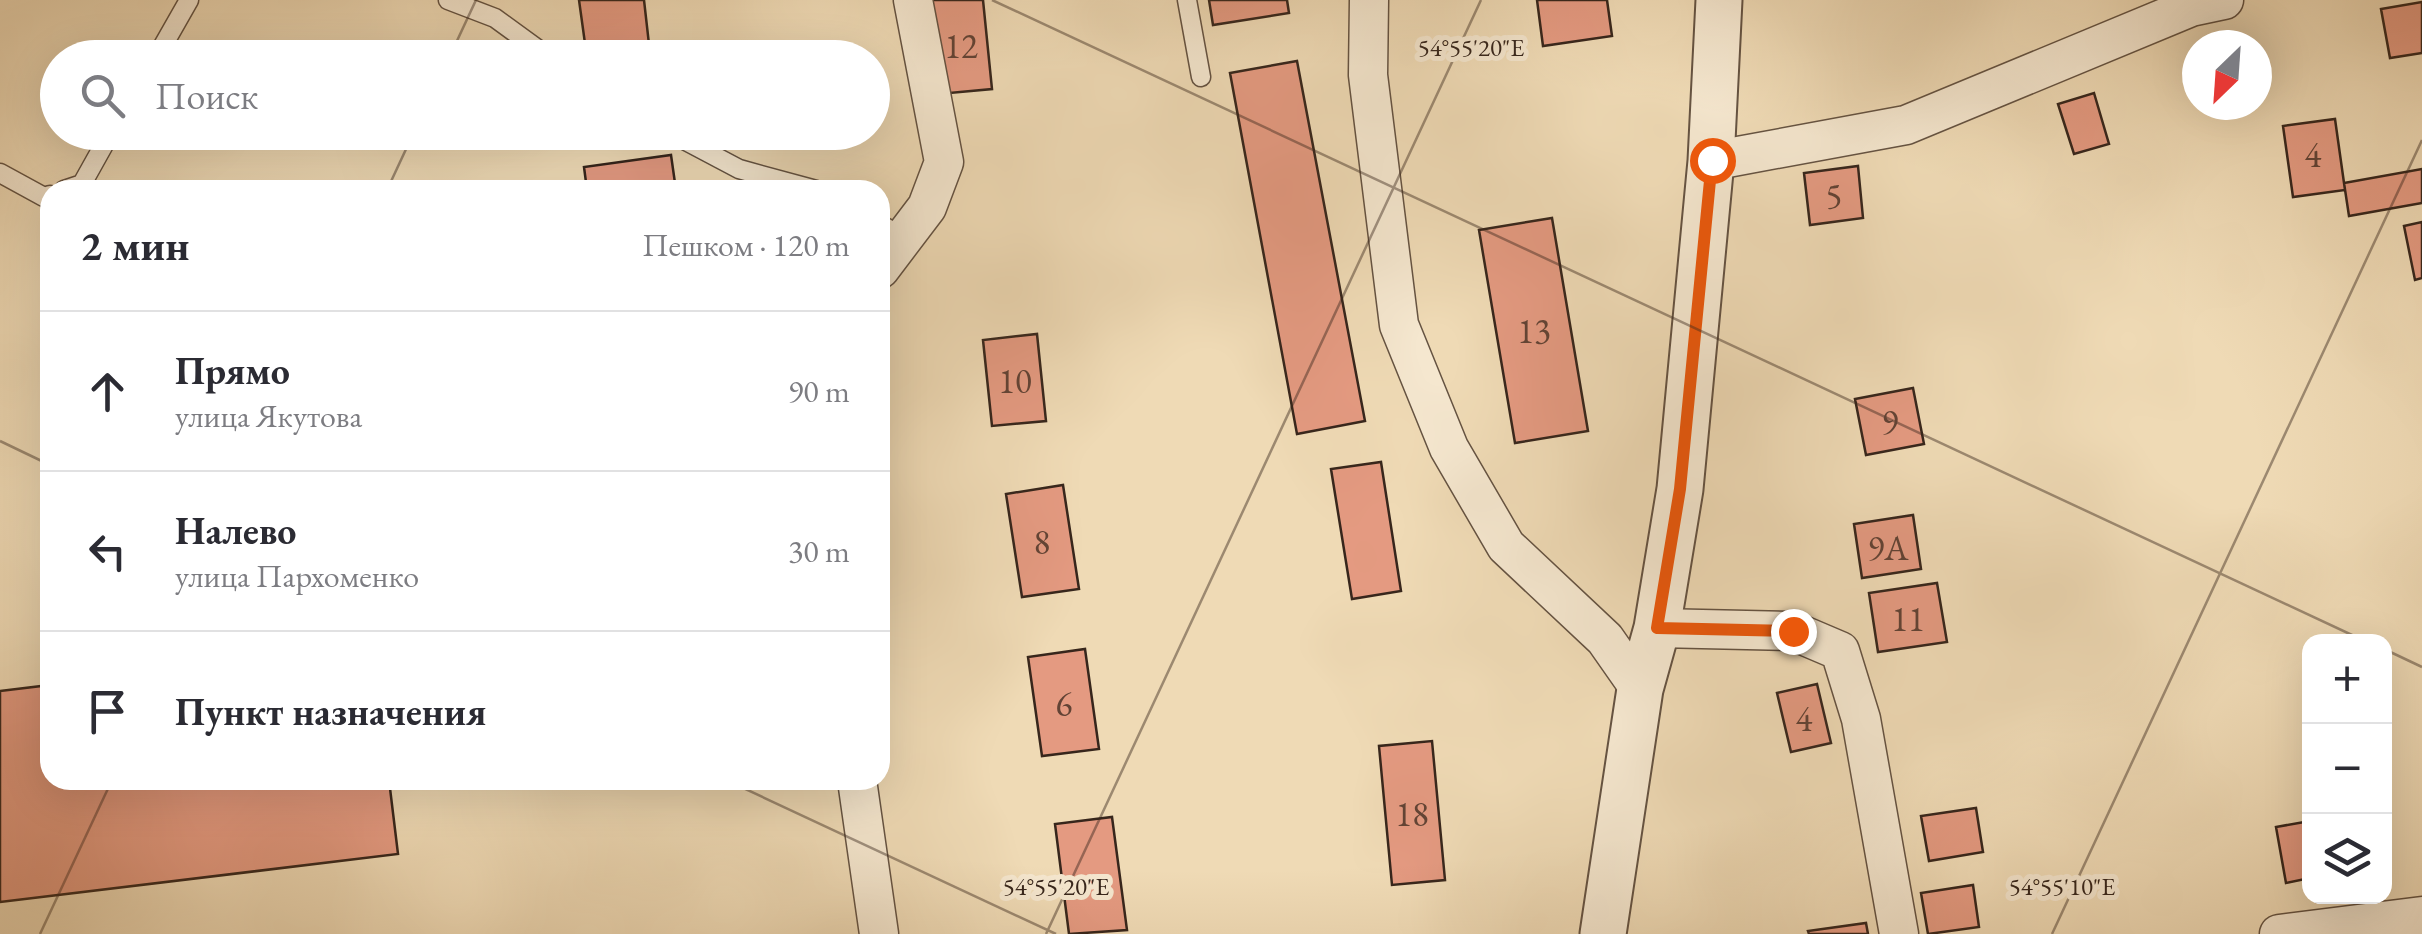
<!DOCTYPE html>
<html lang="ru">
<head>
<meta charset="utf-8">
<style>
  body { margin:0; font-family:"EB Garamond",serif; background:#f7f7f7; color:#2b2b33 }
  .controls { position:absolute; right:30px; bottom:30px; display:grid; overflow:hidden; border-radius:20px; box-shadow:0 10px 40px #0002 }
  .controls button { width:90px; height:90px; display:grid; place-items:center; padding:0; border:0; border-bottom:2px solid #e1e1e2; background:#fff; color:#2b2b33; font:50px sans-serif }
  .compass { position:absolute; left:2182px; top:30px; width:90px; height:90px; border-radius:50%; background:#fff; box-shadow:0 10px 40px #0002; rotate:205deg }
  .stop { position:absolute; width:30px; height:30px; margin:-22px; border:8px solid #ea580c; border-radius:50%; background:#fff }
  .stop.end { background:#ea580c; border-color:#fff; box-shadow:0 2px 10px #0008 }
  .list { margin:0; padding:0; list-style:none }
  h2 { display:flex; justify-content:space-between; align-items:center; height:130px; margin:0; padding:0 40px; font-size:42px }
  h2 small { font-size:32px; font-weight:400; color:#7c7c81 }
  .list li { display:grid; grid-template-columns:65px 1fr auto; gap:30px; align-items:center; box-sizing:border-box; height:160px; padding:0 40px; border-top:2px solid #e1e1e2 }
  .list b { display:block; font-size:38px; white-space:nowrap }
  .list p { margin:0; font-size:32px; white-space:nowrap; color:#7c7c81 }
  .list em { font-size:32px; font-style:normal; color:#7c7c81 }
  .icon { flex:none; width:55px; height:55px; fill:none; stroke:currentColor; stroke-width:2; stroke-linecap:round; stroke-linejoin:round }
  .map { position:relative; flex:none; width:2422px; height:934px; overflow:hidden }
  .search { position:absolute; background:#fff; box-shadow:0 10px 40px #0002; left:40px; top:40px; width:850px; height:110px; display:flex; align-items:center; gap:25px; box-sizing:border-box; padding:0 35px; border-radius:55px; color:#7c7c81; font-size:38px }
  .panel { position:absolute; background:#fff; box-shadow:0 10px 40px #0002; left:40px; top:180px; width:850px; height:610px; border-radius:30px }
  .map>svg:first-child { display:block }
  .building { fill:#e49a81; stroke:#37261c; stroke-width:2.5 }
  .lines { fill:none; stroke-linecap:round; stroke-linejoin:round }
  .service-casing { stroke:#655342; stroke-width:21 }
  .minor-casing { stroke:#655342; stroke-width:41 }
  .tertiary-casing { stroke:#655342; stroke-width:49 }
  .service { stroke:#f5e7cf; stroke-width:18 }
  .minor { stroke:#f5e7cf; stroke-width:38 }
  .tertiary { stroke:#f5e7cf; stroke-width:45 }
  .route { stroke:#ea580c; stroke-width:12 }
  .ticks { fill:none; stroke:#37261c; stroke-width:2.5; stroke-opacity:0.45 }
  .labels { text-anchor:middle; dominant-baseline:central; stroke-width:10; stroke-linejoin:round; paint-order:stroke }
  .number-label { font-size:35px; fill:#624335 }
  .ticks-label { font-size:25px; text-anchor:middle; fill:#37261c; stroke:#f5e7cf; stroke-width:10; stroke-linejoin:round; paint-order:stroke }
</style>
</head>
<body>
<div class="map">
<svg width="2422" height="934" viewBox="0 0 2422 934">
  <rect width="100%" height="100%" fill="#efdab5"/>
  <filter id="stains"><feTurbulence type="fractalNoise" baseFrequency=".002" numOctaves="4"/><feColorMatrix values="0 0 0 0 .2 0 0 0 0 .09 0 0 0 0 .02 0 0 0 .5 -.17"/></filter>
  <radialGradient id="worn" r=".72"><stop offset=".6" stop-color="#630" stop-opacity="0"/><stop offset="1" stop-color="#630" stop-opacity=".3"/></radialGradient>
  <path class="building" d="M579,0H644L650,53L587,58Z
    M930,0H983L992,89L939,94Z
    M1209,0H1287L1289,13L1213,25Z
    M1537,0H1607L1612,36L1543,46Z
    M2422,2V53L2390,58L2381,9Z
    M1297,61L1365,421L1297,434L1230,73Z
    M2094,93L2109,144L2074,154L2058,104Z
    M2335,119L2345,190L2293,197L2283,126Z
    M671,155L676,190H587L584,167Z
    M1858,166L1863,218L1810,225L1804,173Z
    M2422,169V203L2349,216L2344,183Z
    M1552,218L1588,431L1515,443L1479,230Z
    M2422,222V278L2415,280L2404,226Z
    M1037,334L1046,421L992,426L983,340Z
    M1913,388L1924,444L1866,455L1855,399Z
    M1381,462L1401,591L1352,599L1331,469Z
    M1063,485L1079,589L1022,597L1006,494Z
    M1913,515L1921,569L1862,578L1854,524Z
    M1937,583L1947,642L1878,652L1869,593Z
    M1085,649L1099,749L1042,756L1028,657Z
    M1817,684L1831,743L1791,752L1777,693Z
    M50,685V780H389L398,854L0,902V691Z
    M1432,741L1445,880L1392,885L1379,746Z
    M1976,808L1983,852L1929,861L1921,816Z
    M1112,817L1127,930L1069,934L1055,824Z
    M2310,821V878L2286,883L2276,827Z
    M1973,885L1979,927L1928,934L1921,893Z
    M1866,923L1868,934H1809L1808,931Z"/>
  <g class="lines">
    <g class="service-casing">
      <path id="service" d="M448,0L495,18L550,58
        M1187,0L1201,77
        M156,58L189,0
        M669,132L739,169L816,190
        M0,173L44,197L50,195
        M64,190L82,184L111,132
        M880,224L904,238"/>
    </g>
    <g class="minor-casing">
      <path id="minor" d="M1369,0L1368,75L1399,325L1449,448L1506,546L1605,639L1640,689
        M1711,161L1906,125L2191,7L2224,0
        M880,269L927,207L944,162L913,0
        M1657,628L1793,631L1840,651L1861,719L1899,934
        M857,780L879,934
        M2279,934L2422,916"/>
    </g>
    <g class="tertiary-casing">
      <path id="tertiary" d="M1603,934L1640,689L1657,628L1680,489L1711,161L1719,0"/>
    </g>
    <use href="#service" class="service"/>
    <use href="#minor" class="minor"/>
    <use href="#tertiary" class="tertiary"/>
  </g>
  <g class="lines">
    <path class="route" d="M1712,160L1680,489L1657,628L1793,631"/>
  </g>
  <path class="ticks" d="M992,0L2367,642M449,58L476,0M387,190L414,132M0,441L50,465M2384,649L2422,667M726,780L1056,934M40,934L112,780M1046,934L1481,0M2052,934L2422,140"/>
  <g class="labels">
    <g class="number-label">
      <text x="961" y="45">12</text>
      <text x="2313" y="154">4</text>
      <text x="1834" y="195">5</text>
      <text x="1534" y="330">13</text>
      <text x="1015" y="380">10</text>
      <text x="1890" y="421">9</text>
      <text x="1042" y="541">8</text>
      <text x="1888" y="547">9А</text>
      <text x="1908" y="618">11</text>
      <text x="1064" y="703">6</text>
      <text x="1804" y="718">4</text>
      <text x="1412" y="813">18</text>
    </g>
  </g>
  <g class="ticks-label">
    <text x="1471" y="56">54°55'20"E</text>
    <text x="1056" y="895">54°55'20"E</text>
    <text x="2062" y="895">54°55'10"E</text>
  </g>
  <rect width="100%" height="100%" filter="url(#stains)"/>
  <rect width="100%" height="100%" fill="url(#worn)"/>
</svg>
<div class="controls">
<button>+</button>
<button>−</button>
<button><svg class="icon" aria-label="layers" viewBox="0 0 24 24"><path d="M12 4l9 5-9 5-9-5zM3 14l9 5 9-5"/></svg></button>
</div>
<svg class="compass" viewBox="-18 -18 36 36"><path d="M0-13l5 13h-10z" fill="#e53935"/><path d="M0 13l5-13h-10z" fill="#7c7c81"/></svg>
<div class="stop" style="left:1712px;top:160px"></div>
<div class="stop end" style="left:1793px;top:631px"></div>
<div class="search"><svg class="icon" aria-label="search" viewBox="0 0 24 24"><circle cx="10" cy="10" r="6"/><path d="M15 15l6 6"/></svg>Поиск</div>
<section class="panel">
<h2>2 мин<small>Пешком · 120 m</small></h2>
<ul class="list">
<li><svg class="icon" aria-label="ahead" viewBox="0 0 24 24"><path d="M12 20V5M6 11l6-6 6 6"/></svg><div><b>Прямо</b><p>улица Якутова</p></div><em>90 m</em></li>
<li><svg class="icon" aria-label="left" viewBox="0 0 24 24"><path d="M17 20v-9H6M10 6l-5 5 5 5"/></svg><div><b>Налево</b><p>улица Пархоменко</p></div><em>30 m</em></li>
<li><svg class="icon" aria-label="arrive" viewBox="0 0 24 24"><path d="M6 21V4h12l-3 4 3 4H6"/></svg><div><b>Пункт назначения</b></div></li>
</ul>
</section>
</div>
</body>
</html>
